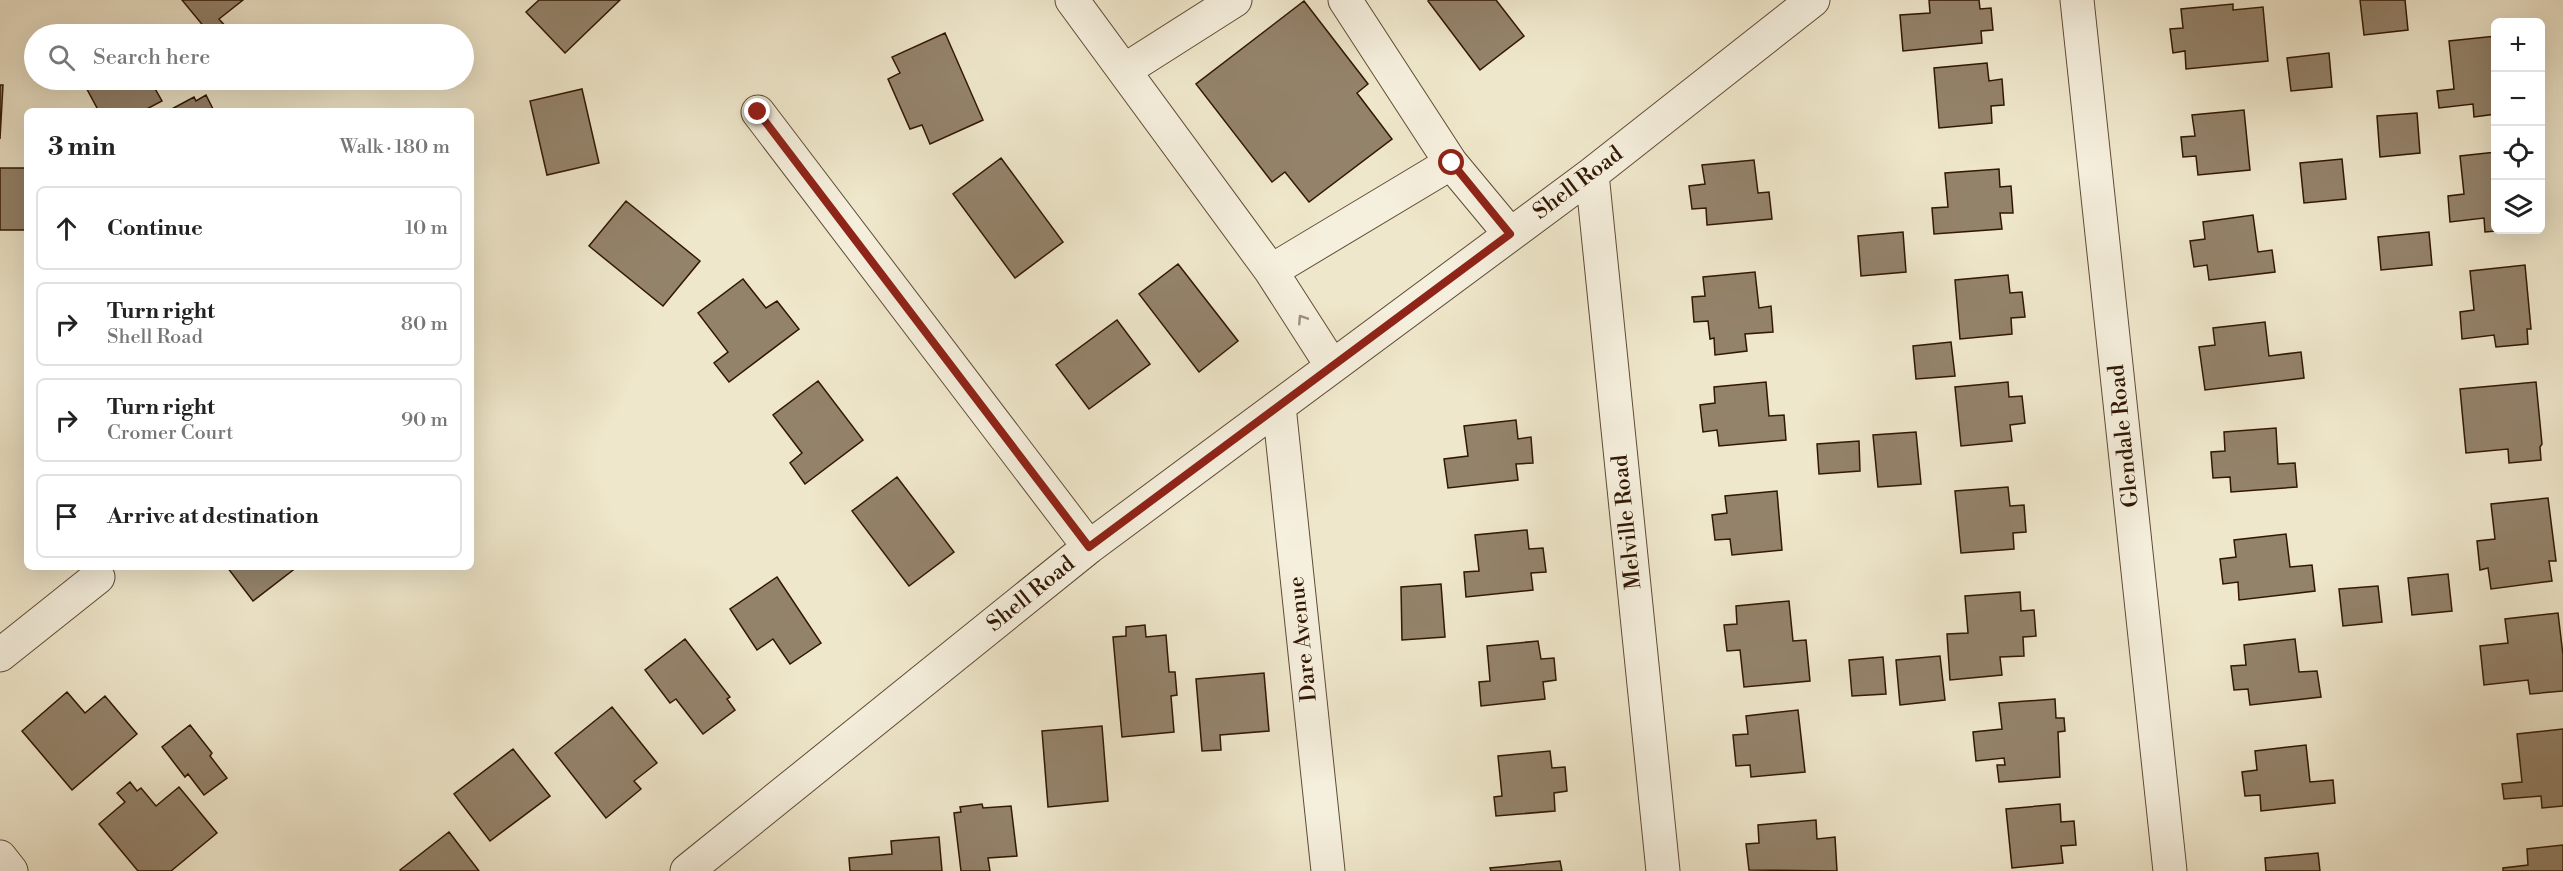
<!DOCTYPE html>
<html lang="en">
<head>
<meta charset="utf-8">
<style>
  body { margin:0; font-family:"Libre Bodoni",serif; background:#f2f2f2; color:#222 }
  .controls { position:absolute; right:18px; top:18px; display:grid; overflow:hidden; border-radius:9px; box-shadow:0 6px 24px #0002 }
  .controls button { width:54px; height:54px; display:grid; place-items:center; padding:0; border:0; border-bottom:2px solid #e0e0e0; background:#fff; color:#222; font:30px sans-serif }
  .stop { position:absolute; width:18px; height:18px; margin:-14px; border:4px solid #8f2418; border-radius:50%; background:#fff }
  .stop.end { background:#8f2418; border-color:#fff; box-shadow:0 2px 6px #0008 }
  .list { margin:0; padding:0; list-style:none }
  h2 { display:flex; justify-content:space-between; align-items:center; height:78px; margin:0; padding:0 24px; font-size:26px }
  h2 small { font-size:20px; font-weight:400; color:#767676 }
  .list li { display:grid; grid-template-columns:39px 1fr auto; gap:18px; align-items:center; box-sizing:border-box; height:84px; margin:0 12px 12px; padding:0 12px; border:2px solid #e0e0e0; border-radius:9px }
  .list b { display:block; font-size:22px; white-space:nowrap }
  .list p { margin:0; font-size:20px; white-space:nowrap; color:#767676 }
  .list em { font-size:20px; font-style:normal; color:#767676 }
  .icon { flex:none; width:33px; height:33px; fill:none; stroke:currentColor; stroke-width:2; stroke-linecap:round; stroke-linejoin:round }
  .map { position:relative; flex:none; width:2563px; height:871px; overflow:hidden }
  .search { position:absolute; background:#fff; box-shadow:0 6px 24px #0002; left:24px; top:24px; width:450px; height:66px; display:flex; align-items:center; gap:15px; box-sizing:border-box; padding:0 21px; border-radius:33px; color:#767676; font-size:22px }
  .panel { position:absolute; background:#fff; box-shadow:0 6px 24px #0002; left:24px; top:108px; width:450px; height:462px; border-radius:9px }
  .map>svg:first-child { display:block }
  .building { fill:#94836b; stroke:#311703; stroke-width:1.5 }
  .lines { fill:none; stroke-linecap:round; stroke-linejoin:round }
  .minor-casing { stroke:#604b35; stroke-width:35 }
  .minor { stroke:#f5efdd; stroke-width:33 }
  .oneway { stroke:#9d8e7b }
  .route { stroke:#8f2418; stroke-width:8 }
  .labels { text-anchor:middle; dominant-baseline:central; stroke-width:5; stroke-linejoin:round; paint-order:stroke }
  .street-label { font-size:22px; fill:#311703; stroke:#f5efdd }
</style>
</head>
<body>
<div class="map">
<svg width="2563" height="871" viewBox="0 0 2563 871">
  <rect width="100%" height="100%" fill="#efe7cb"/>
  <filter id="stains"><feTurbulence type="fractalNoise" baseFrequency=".00333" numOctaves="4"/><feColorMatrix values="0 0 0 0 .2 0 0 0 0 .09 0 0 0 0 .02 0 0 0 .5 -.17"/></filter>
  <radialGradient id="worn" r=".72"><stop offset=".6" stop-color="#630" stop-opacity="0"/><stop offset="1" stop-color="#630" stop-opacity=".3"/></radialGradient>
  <path class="building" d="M182,0H243L219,19L227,28L219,34H210Z
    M539,0H620L565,53L526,12Z
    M1429,0H1496L1524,36L1480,70L1428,1Z
    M1929,0H1979L1980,9L1991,8L1993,30L1981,31L1982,43L1903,51L1900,15L1930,13Z
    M2360,0H2405L2408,30L2364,35Z
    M1304,1L1368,84L1357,93L1392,139L1309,202L1285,172L1272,182L1196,84Z
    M2233,4V10L2263,7L2268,61L2186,69L2185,51L2173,53L2170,29L2183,28L2181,9Z
    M945,33L983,120L930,144L922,125L910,129L888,79L900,73L892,57Z
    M2496,36V114L2474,117L2473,104L2439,108L2437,91L2454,89L2449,41Z
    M2329,53L2332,87L2291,91L2287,58Z
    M1987,63L1989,81L2002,79L2004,105L1991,106L1992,123L1939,128L1934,68Z
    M82,80H150L162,101L143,111H92L97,108Z
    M0,85H3L0,139Z
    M582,89L599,163L547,175L530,101Z
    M206,95L214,111H168L194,97L196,101Z
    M2244,110L2250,170L2198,175L2196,156L2183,157L2181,137L2195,136L2192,115Z
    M2417,113L2420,153L2380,157L2377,116Z
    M2496,152V230H2509L2485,232L2484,218L2450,222L2448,196L2464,194L2460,156Z
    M1001,158L1063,242L1015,278L953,194Z
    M2342,159L2346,199L2304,203L2300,163Z
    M1754,160L1758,193L1769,192L1772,219L1707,225L1706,208L1692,209L1689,186L1705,184L1702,165Z
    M0,168H27V230H0Z
    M1999,169L2000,187L2011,186L2013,213H2000L2002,229L1934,234L1932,208L1948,207L1945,173Z
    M626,201L700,261L663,306L589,246Z
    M2253,215L2258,252L2272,250L2275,272L2209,280L2207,265L2194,267L2190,241L2205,239L2203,222Z
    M1903,232L1906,272L1861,276L1858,236Z
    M2429,232L2432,265L2381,270L2378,237Z
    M1178,264L1238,341L1199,372L1139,294Z
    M2525,265L2531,329H2527L2528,344L2496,347L2494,335L2462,339L2460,312L2474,310L2470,271Z
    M1755,272L1759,308L1771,306L1773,332L1745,334L1747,351L1715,355L1714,338L1710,339L1708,321L1694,322L1692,297L1705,296L1703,277Z
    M2008,275L2010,293L2022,292L2025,317L2011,318L2012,334L1960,339L1955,280Z
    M743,279L766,308L777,301L799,329L729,382L714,363L728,352L698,313Z
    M1117,320L1150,364L1089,409L1056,365Z
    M2265,322L2269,356L2301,352L2304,378L2205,390L2199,347L2215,345L2213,328Z
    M1951,342L1955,376L1916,379L1913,346Z
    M818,381L863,440L805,484L790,463L802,453L773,415Z
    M1766,382L1769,416L1784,415L1786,440L1719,446L1717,430L1703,432L1700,405L1715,403L1714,387Z
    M2008,382L2009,397L2022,396L2025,423L2010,425L2012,441L1961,446L1955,387Z
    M2536,382L2542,444L2540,447L2541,460L2509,463L2508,449L2466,453L2460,389Z
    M1516,420L1518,439L1531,437L1533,463L1516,464L1518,480L1448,488L1444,459L1468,456L1464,426Z
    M2276,428L2278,464L2295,463L2297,487L2231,492L2230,477L2213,478L2211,452L2225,451L2224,432Z
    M1916,432L1921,484L1878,487L1873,435Z
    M1859,441L1860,471L1819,474L1817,444Z
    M897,477L954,552L909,586L852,511Z
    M2008,487L2010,506L2024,505L2026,532L2013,533L2014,549L1961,553L1955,491Z
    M1777,491L1782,550L1732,555L1730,539L1715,540L1712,515L1727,513L1725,496Z
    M2548,498L2556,561H2549L2552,581L2491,589L2488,568L2480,570L2477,541L2495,539L2491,504Z
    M1527,530L1529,549L1543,548L1546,572L1531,573L1533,590L1466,597L1464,572L1479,571L1475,535Z
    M2286,534L2290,567L2312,565L2315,591L2239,600L2238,582L2223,584L2220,559L2236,557L2234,540Z
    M227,567H297L253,601Z
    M2448,574L2452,611L2412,615L2408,578Z
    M777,577L821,643L790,664L773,639L757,650L730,609Z
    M1441,584L1445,637L1402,640L1401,587Z
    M2378,586L2382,622L2343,626L2339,589Z
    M2020,592L2021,611L2034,610L2036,636L2023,637L2024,656L2000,657L2002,675L1950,680L1947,634L1968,633L1965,596Z
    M1789,601L1793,641L1806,640L1810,681L1744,687L1740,650L1727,651L1724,625L1737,624L1736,606Z
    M2558,613L2563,655V691L2530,694L2528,680L2484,685L2480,646L2508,643L2505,619Z
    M1145,625L1146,637L1166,635L1169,672H1175L1177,695L1171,696L1174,732L1122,737L1113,637L1126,636V627Z
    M685,639L730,697L727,699L735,710L703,734L676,699L670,703L645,670Z
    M2295,639L2299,672L2317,671L2321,697L2250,705L2248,689L2234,690L2231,666L2246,665L2244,645Z
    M1538,641L1541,659L1554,658L1556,680L1543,682L1545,699L1481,706L1479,682L1490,681L1487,646Z
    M1940,656L1945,700L1900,705L1896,660Z
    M1883,657L1886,694L1852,696L1849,660Z
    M1264,673L1269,731L1220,735L1221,750L1202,751L1196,679Z
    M67,692L85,713L105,696L137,734L72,790L22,731Z
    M2055,699L2056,718H2064L2065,731L2058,732L2060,777L1999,782L1997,765H2005L2004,758L1976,761L1973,732L2002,729L1999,703Z
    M612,707L657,763L634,781L641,789L606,818L555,753Z
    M1798,710L1805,772L1751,777L1750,765L1736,766L1733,735L1748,734L1746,716Z
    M190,725L212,753L210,756L227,778L204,795L188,774L185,777L162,747Z
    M1102,726L1108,801L1048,807L1042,731Z
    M2563,729V806L2542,808L2541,796L2504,799L2502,784L2522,782L2517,734Z
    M2306,745L2310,782L2333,780L2335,803L2261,811L2260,795L2245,796L2242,772L2257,770L2255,751Z
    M513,749L550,796L490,841L454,794Z
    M1550,751L1552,768L1565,767L1567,791L1554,793L1555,811L1496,816L1494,797L1502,796L1498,756Z
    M130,782L137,791L141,788L156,806L179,787L217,833L171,871H138L99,824L125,802L117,793Z
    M982,804L983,808L1011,806L1017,856L988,858L990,871H961L954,813L961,812L960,807Z
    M2060,804L2061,822L2074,821L2076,845L2061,846L2063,863L2012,868L2006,809Z
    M1816,820L1817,839L1835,837L1837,871L1749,870L1746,844L1759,843L1758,825Z
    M449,832L479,871H401L400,870Z
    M939,837L942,871H850L849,858L892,854L891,841Z
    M2563,845V871H2503V868L2528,865L2527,849Z
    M2318,853L2320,871H2266L2265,858Z
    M1560,861L1562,871H1491L1490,868Z"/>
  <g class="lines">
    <g class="minor-casing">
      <path id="minor" d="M1072,0L1271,271L1332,366
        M2077,0L2170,871
        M1125,70L1235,0
        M758,112L1089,547
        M1451,163L1510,234
        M1592,174L1663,871
        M1271,271L1451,163L1345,0
        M1279,406L1328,871
        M0,655L98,577
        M0,857L11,871
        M687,871L1089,547L1592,174L1813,0"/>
    </g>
    <use href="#minor" class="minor"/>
  </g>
  <defs><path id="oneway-chevron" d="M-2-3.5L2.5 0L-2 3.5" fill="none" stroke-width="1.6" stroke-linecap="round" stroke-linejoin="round" transform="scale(1.5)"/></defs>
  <use class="oneway" href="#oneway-chevron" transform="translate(1302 319) rotate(-123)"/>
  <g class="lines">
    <path class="route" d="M758,112L1089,547L1510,234L1452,163"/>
  </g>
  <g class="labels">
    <g class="street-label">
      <text transform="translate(1578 183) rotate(-37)">Shell Road</text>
      <text transform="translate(2124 436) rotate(-96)">Glendale Road</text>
      <text transform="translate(1627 522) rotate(-96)">Melville Road</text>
      <text transform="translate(1031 594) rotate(-39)">Shell Road</text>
      <text transform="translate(1303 639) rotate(-96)">Dare Avenue</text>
    </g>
  </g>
  <rect width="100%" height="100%" filter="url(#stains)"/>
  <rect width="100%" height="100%" fill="url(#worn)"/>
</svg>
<div class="controls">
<button>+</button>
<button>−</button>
<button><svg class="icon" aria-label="locate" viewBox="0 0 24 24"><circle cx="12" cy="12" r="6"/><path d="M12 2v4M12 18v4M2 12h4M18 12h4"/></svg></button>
<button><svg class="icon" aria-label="layers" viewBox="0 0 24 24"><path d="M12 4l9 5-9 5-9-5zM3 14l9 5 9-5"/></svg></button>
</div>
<div class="stop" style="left:1452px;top:163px"></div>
<div class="stop end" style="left:758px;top:112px"></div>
<div class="search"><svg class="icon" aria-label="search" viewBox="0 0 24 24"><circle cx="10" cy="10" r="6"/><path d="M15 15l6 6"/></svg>Search here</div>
<section class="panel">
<h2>3 min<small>Walk · 180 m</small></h2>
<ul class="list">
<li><svg class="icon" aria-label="ahead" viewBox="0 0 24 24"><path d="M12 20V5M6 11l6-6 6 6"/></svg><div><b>Continue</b></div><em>10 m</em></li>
<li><svg class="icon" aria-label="right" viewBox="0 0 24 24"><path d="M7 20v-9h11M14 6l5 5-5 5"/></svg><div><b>Turn right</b><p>Shell Road</p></div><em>80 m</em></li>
<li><svg class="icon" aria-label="right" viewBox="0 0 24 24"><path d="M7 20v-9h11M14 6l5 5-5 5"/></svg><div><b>Turn right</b><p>Cromer Court</p></div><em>90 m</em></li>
<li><svg class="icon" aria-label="arrive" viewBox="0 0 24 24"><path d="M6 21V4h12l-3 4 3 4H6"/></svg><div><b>Arrive at destination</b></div></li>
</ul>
</section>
</div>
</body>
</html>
